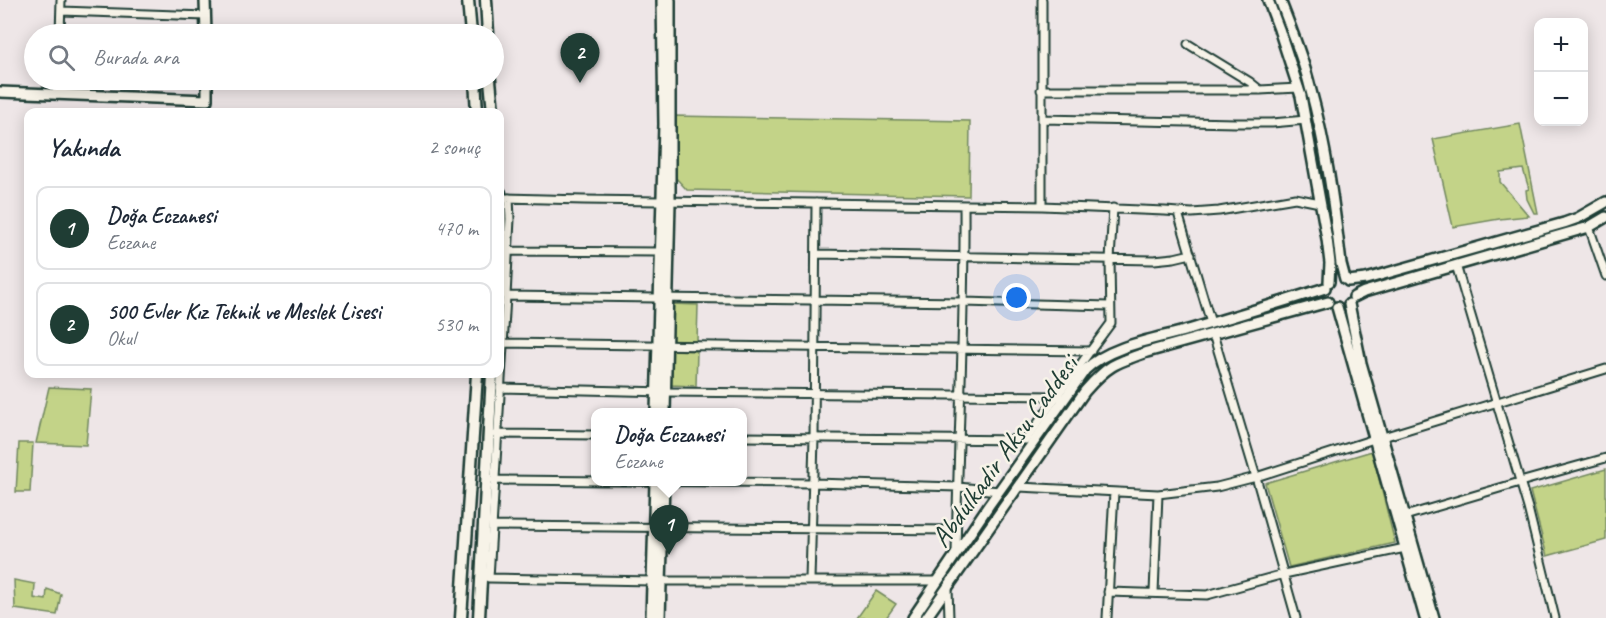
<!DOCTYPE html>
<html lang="tr">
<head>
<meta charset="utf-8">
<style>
  body { margin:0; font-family:Caveat,sans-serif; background:#f2f2f3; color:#1f2937 }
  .controls { position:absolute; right:18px; top:18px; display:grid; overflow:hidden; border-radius:12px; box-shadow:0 3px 15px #0003 }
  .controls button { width:54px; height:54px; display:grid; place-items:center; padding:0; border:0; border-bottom:2px solid #e0e1e3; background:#fff; color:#1f2937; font:30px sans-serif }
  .you { position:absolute; left:1017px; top:298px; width:21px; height:21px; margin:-15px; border:4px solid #fff; border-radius:50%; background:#1a73e8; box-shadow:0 0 0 9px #1a73e833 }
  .badge { display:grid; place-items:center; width:39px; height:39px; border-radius:50%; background:#1f3d34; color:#fff; font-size:20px; font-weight:700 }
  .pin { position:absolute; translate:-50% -50px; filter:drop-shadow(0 2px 3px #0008) }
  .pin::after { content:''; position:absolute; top:32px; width:21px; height:18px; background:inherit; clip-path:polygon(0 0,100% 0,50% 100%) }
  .popup { position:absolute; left:591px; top:408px; width:156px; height:78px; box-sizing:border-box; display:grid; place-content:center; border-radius:12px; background:#fff; filter:drop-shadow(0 2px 4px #0005); font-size:20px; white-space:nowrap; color:#747a83 }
  .popup b { font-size:22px; color:#1f2937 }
  .popup::after { content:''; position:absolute; left:50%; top:100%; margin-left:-12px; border:12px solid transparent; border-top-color:#fff }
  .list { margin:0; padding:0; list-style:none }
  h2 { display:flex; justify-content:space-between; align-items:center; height:78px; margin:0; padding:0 24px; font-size:26px }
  h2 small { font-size:20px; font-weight:400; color:#747a83 }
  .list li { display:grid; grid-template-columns:39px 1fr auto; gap:18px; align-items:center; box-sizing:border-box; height:84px; margin:0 12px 12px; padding:0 12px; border:2px solid #e0e1e3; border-radius:12px }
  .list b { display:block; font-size:22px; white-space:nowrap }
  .list p { margin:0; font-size:20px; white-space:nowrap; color:#747a83 }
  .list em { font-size:20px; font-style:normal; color:#747a83 }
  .icon { flex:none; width:33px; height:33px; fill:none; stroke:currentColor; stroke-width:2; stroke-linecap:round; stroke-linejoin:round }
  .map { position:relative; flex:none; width:1606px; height:618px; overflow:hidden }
  .search { position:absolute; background:#fff; box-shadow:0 3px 15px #0003; left:24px; top:24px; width:480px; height:66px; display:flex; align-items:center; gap:15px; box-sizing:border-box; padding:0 21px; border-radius:33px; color:#747a83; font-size:22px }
  .panel { position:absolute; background:#fff; box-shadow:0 3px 15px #0003; left:24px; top:108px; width:480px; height:270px; border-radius:12px }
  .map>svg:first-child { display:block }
  .green { fill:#c3d388; stroke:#71885e; stroke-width:1.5 }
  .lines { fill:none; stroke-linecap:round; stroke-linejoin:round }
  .street-casing { stroke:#1f3d34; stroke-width:11 }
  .secondary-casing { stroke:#1f3d34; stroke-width:14 }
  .primary-casing { stroke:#1f3d34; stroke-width:15 }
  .street { stroke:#f7f3e8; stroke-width:7 }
  .secondary { stroke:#f7f3e8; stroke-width:9 }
  .primary { stroke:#f7f3e8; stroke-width:10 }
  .labels { text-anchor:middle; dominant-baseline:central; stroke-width:5; stroke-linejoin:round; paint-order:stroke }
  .street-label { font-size:28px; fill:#1f3d34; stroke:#f7f3e8 }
</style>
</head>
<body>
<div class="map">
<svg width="1606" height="618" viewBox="0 0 1606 618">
  <rect width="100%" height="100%" fill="#eee6e7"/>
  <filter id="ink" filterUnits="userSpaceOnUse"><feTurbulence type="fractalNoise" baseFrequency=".0167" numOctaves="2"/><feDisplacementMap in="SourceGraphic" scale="12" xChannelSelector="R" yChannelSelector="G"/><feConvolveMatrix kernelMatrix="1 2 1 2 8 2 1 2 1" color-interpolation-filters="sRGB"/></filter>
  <g filter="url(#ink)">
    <path class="green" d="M673,116L970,121L969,196L687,190L674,176Z
      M1520,124L1538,213H1534L1527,199L1526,190L1529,189L1523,169L1500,172V182L1529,216L1499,219L1453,227L1433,139Z
      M672,304L698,305L697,341H671Z
      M671,350L697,351L696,386L669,385Z
      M49,387L91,389L86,445L36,443Z
      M19,443H33L30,492H16Z
      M1372,451L1395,543L1289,567L1265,483Z
      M1606,469V540L1547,556L1530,491Z
      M14,580L35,584L34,598L46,600L47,589L61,594L57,615L15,609Z
      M876,591L896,604L886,618H857Z"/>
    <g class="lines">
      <g class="street-casing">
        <path id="street" d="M61,11L206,16
          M60,34L61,0
          M1188,44L1250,82L1260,90
          M1041,90H1260L1299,88
          M57,95L58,80
          M1042,119L1236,123H1272L1306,120
          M505,198L584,200L1042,206L1165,211L1192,213L1219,211L1295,198L1320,203
          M509,198L510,219L506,296L489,578L653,581H938
          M1042,206V0
          M1178,213L1211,323
          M1589,227L1606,276
          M509,251L660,252
          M816,254L1154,260L1174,258L1191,254
          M1456,265L1528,508L1555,618
          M506,296L964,302L1109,306
          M1213,334L1256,477L1374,439
          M503,343L1091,351
          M500,388L666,392L1057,396L1064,399
          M497,434L596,435
          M742,437L1026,440L1057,396L1111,323L1110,260L1113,208
          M1383,437L1606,369
          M494,480L813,483L958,487L999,491
          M1019,487L1158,494L1217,487L1256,477L1296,618
          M1405,516L1520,482L1606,458
          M492,526L956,530
          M956,554C958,438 965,321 964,205
          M810,580L814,438L816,203
          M948,588L949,618
          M1108,592L1207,595L1284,574L1405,548
          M1154,593L1158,494
          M1107,618L1114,492"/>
      </g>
      <g class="secondary-casing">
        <path id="secondary" d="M205,0L206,34
          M1268,0L1279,29L1301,96L1327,239L1330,263L1329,282
          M1280,0C1291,29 1303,57 1310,87C1326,145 1334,204 1341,264L1345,279
          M0,92L207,100V80
          M1348,281L1366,279L1564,223L1578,218L1606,202
          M1354,297L1364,292L1589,227L1606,217
          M1349,304L1361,363L1434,618
          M1337,307L1425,618
          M656,412L664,124L662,0
          M665,412L670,202V0
          M651,618L655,482
          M660,618L664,482
          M913,618L989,505L1085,370C1108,346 1156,339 1188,330C1234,316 1280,303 1325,288
          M926,618L1085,391C1108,365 1115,363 1147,352L1328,302"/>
      </g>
      <g class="primary-casing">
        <path id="primary" d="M468,0L471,34
          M486,0L488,34
          M475,80L477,112
          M490,80L493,112
          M500,193L501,243L500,265
          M461,618L477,374
          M479,618C484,537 487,455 492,374"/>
      </g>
      <use href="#street" class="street"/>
      <use href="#secondary" class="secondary"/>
      <use href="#primary" class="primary"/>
    </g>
  </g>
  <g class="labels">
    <g class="street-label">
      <text transform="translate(1004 451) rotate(-54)">Abdulkadir Aksu Caddesi</text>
    </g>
  </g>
</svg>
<div class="controls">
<button>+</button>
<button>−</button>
</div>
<div class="you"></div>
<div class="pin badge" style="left:669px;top:555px">1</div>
<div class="popup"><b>Doğa Eczanesi</b>Eczane</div>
<div class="pin badge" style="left:580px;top:83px">2</div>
<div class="search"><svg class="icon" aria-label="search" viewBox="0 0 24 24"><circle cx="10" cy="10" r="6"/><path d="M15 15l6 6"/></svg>Burada ara</div>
<section class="panel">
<h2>Yakında<small>2 sonuç</small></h2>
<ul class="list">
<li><span class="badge">1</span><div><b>Doğa Eczanesi</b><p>Eczane</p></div><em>470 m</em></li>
<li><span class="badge">2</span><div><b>500 Evler Kız Teknik ve Meslek Lisesi</b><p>Okul</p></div><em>530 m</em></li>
</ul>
</section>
</div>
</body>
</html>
